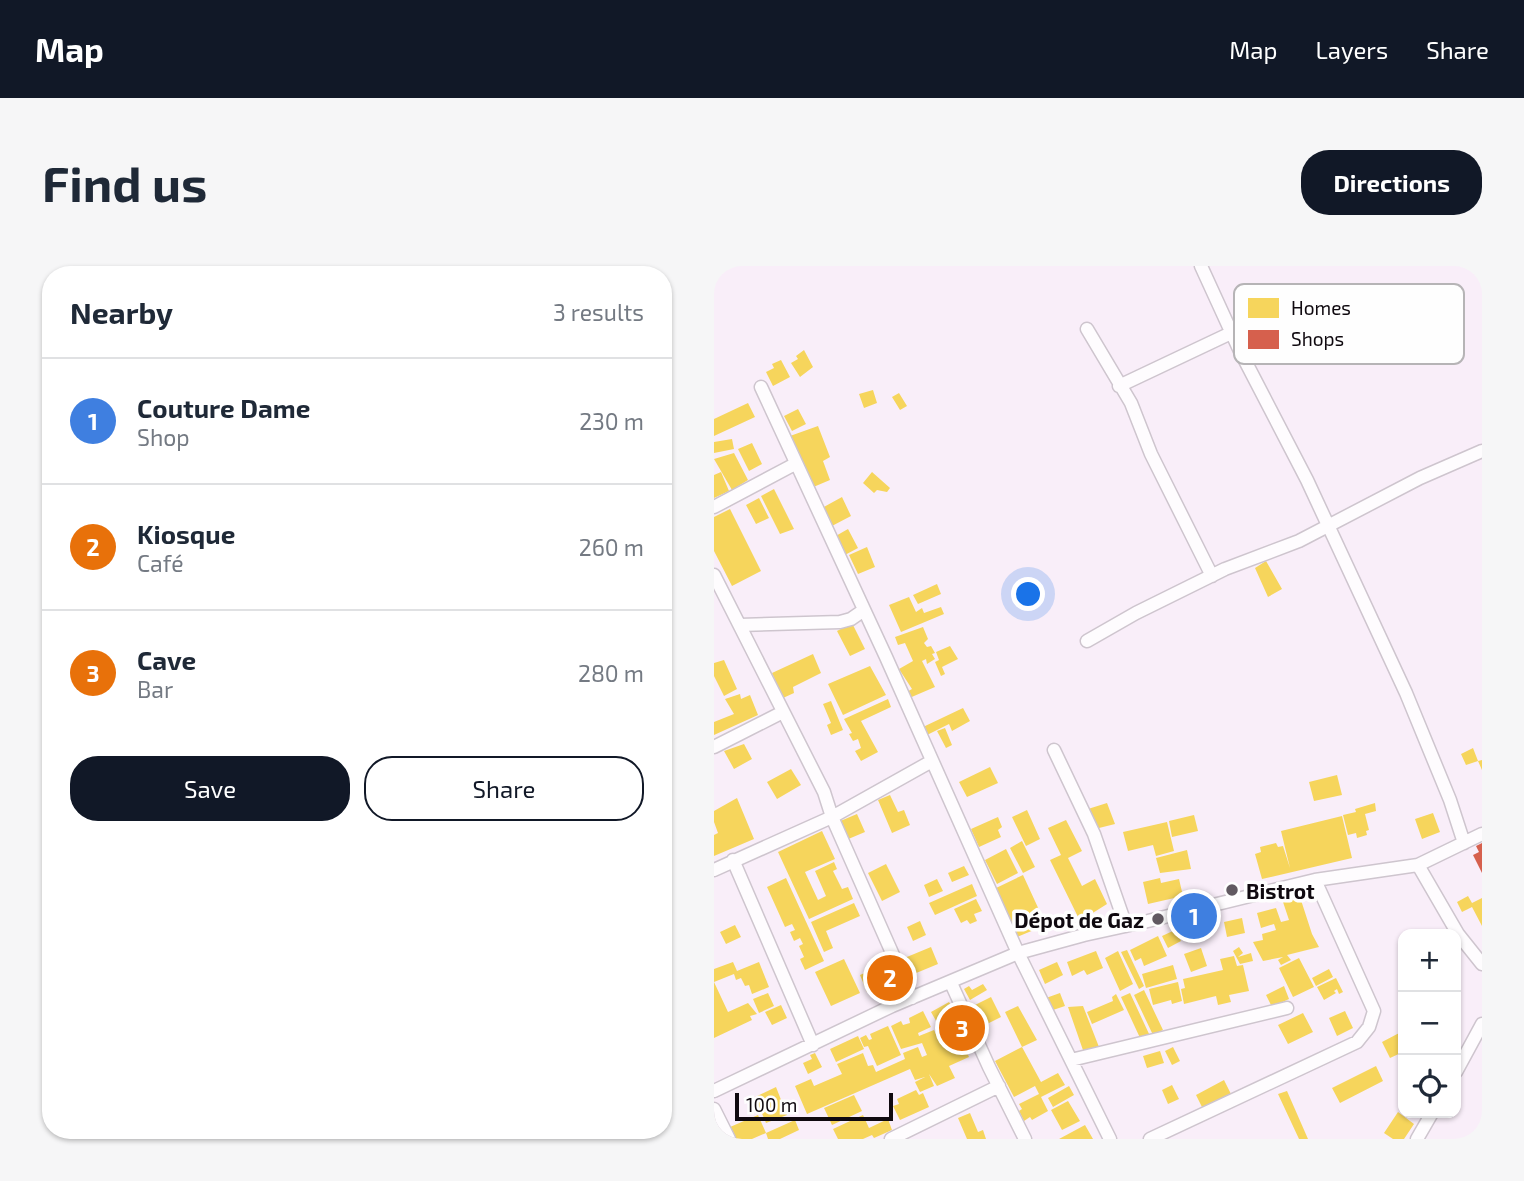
<!DOCTYPE html>
<html lang="en">
<head>
<meta charset="utf-8">
<style>
  body { margin:0; font-family:"Exo 2",sans-serif; background:#f6f6f7; color:#1f2937 }
  .controls { position:absolute; right:21px; bottom:21px; display:grid; overflow:hidden; border-radius:14px; box-shadow:0 2px 5px #0004 }
  .controls button { width:63px; height:63px; display:grid; place-items:center; padding:0; border:0; border-bottom:2px solid #e0e1e3; background:#fff; color:#1f2937; font:35px sans-serif }
  .scale { position:absolute; left:21px; bottom:18px; width:158px; box-sizing:border-box; padding-left:7px; border:4px solid #0f090f; border-top:0; font-size:19px; line-height:24px; white-space:nowrap; color:#0f090f; -webkit-text-stroke:5px #fefefe; paint-order:stroke }
  .you { position:absolute; left:315px; top:329px; width:24px; height:24px; margin:-18px; border:5px solid #fff; border-radius:50%; background:#1a73e8; box-shadow:0 0 0 10px #1a73e833 }
  .badge { display:grid; place-items:center; width:46px; height:46px; border-radius:50%; background:#111827; color:#fff; font-size:23px; font-weight:700 }
  .pin { position:absolute; translate:-50% -50%; border:4px solid #fff; box-shadow:0 2px 7px #0006 }
  .list { margin:0; padding:0; list-style:none }
  h2 { display:flex; justify-content:space-between; align-items:center; height:91px; margin:0; padding:0 28px; font-size:30px }
  h2 small { font-size:23px; font-weight:400; color:#747a83 }
  .list li { display:grid; grid-template-columns:46px 1fr auto; gap:21px; align-items:center; box-sizing:border-box; height:126px; padding:0 28px; border-top:2px solid #e0e1e3 }
  .list b { display:block; font-size:26px; white-space:nowrap }
  .list p { margin:0; font-size:23px; white-space:nowrap; color:#747a83 }
  .list em { font-size:23px; font-style:normal; color:#747a83 }
  .actions { display:flex; gap:14px; padding:21px 28px }
  .actions a { flex:1; padding:16px 0; border:2px solid #111827; border-radius:28px; text-align:center; font-size:24px; color:#111827 }
  .actions .main { background:#111827; color:#fff }
  .icon { flex:none; width:38px; height:38px; fill:none; stroke:currentColor; stroke-width:2; stroke-linecap:round; stroke-linejoin:round }
  .map { position:relative; flex:none; width:768px; height:873px; overflow:hidden; border-radius:28px }
  header { display:flex; align-items:center; gap:42px; box-sizing:border-box; height:98px; padding:0 35px; background:#111827; color:#fff }
  header strong { font-size:33px }
  nav { display:flex; gap:38px; margin-inline-start:auto; font-size:24px }
  .intro { display:flex; align-items:center; justify-content:space-between; box-sizing:border-box; height:168px; padding:0 42px }
  h1 { margin:0; font-size:49px }
  .button { padding:18px 32px; border-radius:28px; background:#111827; color:#fff; font-size:24px; font-weight:700 }
  main { display:flex; gap:42px; padding:0 42px }
  aside { flex:1; background:#fff; border-radius:28px; box-shadow:0 2px 5px #0004 }
  .map>svg:first-child { display:block }
  .homes { fill:#f6d55c }
  .shops { fill:#d6604d }
  .lines { fill:none; stroke-linecap:round; stroke-linejoin:round }
  .minor-casing { stroke:#cec5ce; stroke-width:15 }
  .minor { stroke:#fefcfe; stroke-width:12 }
  .poi-dot { fill:#615961; stroke:#fefefe; stroke-width:2.5 }
  .labels { text-anchor:middle; dominant-baseline:central; stroke-width:7; stroke-linejoin:round; paint-order:stroke }
  .poi-label { font-size:21px; font-weight:bold; fill:#0f090f; stroke:#fefefe; text-anchor:start }
  .key { fill:#fefefe; stroke:#b6b4b6; stroke-width:2 }
  .key-label { font-size:19px; fill:#0f090f }
</style>
</head>
<body>
<header>
<strong>Map</strong>
<nav><a>Map</a><a>Layers</a><a>Share</a></nav>
</header>
<div class="intro"><h1>Find us</h1><a class="button">Directions</a></div>
<main>
<aside>
<h2>Nearby<small>3 results</small></h2>
<ul class="list">
<li><span class="badge" style="background:#3f7fe0">1</span><div><b>Couture Dame</b><p>Shop</p></div><em>230 m</em></li>
<li><span class="badge" style="background:#e8710a">2</span><div><b>Kiosque</b><p>Café</p></div><em>260 m</em></li>
<li><span class="badge" style="background:#e8710a">3</span><div><b>Cave</b><p>Bar</p></div><em>280 m</em></li>
</ul>
<div class="actions"><a class="main">Save</a><a>Share</a></div>
</aside>
<div class="map">
<svg width="768" height="873" viewBox="0 0 768 873">
  <rect width="100%" height="100%" fill="#f9eef9"/>
  <path class="homes" d="M90,84L99,101L86,111L77,97L84,93L82,90Z
    M67,94L76,111L59,120L52,106L60,102L58,98Z
    M159,124L163,137L150,142L145,128Z
    M185,127L193,140L186,144L178,131Z
    M34,137L41,151L0,170V153Z
    M84,143L92,158L78,165L70,150Z
    M104,160L116,191L109,195L116,214L97,222L76,170Z
    M18,173L20,183L0,187V176Z
    M38,177L48,198L35,205L24,183Z
    M20,187L34,214L18,224L0,193Z
    M7,206L15,225L0,232V209Z
    M158,206L176,222L173,226L163,224L160,227L149,217Z
    M60,223L80,263L66,268L47,230Z
    M128,231L137,250L116,261L108,242Z
    M45,232L55,252L42,258L32,239Z
    M16,243L47,305L18,320L0,285V251Z
    M134,263L144,282L129,290L120,271Z
    M153,281L161,301L144,308L135,289Z
    M552,295L568,323L554,331L541,302Z
    M223,318L227,328L204,338L199,329Z
    M195,331L202,346L208,342L210,347L227,341L230,348L187,366L175,339Z
    M138,357L151,383L136,390L123,365Z
    M209,361L214,373L210,377L213,381L217,380L221,387L218,388L221,393L213,398L212,393L208,395L221,421L193,433L191,427L198,423L185,403L199,395L191,377L184,379L181,371Z
    M236,380L244,393L228,401L231,408L227,410L221,396L225,394L222,386Z
    M99,388L107,407L79,421L80,427L69,432L58,407Z
    M10,394L23,423L10,430L0,410V397Z
    M156,400L172,429L129,449L114,418Z
    M26,428L27,433L36,429L44,449L0,469V456L20,448L11,433Z
    M174,433L177,441L147,455L164,486L147,495L141,485L147,482L144,473L139,475L135,468L138,467L130,453Z
    M117,435L129,464L117,469L113,459L117,457L109,438Z
    M249,442L256,455L238,465L235,458L213,469L209,461Z
    M231,462L238,479L232,482L223,465Z
    M30,478L38,493L20,503L10,485Z
    M759,482L764,495L768,494V504L764,495L752,499L747,488Z
    M276,501L284,517L253,531L245,516Z
    M77,503L87,519L63,533L53,516Z
    M623,509L628,529L600,535L595,516Z
    M176,529L184,546L190,544L196,559L178,567L164,534Z
    M23,532L40,573L0,590V569L4,567L0,556V545Z
    M393,537L401,558L381,563L374,543Z
    M661,537L662,545L651,548L655,564L652,565L653,569L643,572L642,567L634,569L629,549L642,546L641,543Z
    M313,544L326,573L312,580L298,551Z
    M719,547L726,566L708,573L701,553Z
    M143,548L151,566L132,574L124,556Z
    M480,549L484,565L458,571L455,555Z
    M628,550L638,592L548,613L541,588L547,586L546,581L562,577L564,581L569,580L576,602L567,565Z
    M284,551L288,561L284,564L287,571L265,581L257,563Z
    M352,554L368,585L354,592L368,620L381,613L393,638L366,655L336,594L347,589L334,562Z
    M453,556L460,585L442,590L439,579L414,585L409,566Z
    M108,565L121,593L91,606L104,634L112,630L101,605L120,596L123,603L119,605L128,623L134,621L139,633L95,653L64,586Z
    M308,575L321,601L309,607L296,582Z
    M292,583L304,607L283,618L271,594Z
    M473,584L477,603L446,607L442,592Z
    M172,598L186,626L168,635L154,607Z
    M250,600L255,609L238,616L234,607Z
    M309,609L332,659L303,671L282,622Z
    M72,612L110,695L91,704L86,693L90,691L85,680L89,678L86,672L80,675L76,666L81,664L78,658L71,661L53,621Z
    M446,612L447,617L465,613L469,630L434,638L429,616Z
    M223,613L229,625L215,631L210,619Z
    M258,618L263,630L221,649L215,637Z
    M754,630L758,637L768,632V660L758,641L748,646L743,636Z
    M586,631L598,668L605,681L573,689L577,694L567,699L564,694L569,691L549,695L539,676L549,674L548,668L562,664L560,658L547,662L543,647L562,642L567,656L575,654L569,636Z
    M262,633L268,645L260,648L263,655L256,658L253,654L247,657L240,643Z
    M140,637L146,650L112,665L119,682L110,686L97,656Z
    M528,652L531,667L513,671L510,656Z
    M206,655L212,669L199,675L193,661Z
    M21,659L27,671L12,678L6,666Z
    M461,664L467,675L454,682L448,670Z
    M444,670L453,690L430,700L427,692L421,695L416,684Z
    M217,681L224,698L195,710L188,693Z
    M525,681L529,687L524,691L537,687L539,695L526,698L519,685Z
    M487,682L493,700L477,706L470,688Z
    M413,684L430,720L425,723L407,686Z
    M382,685L389,702L373,709L370,704L358,710L353,696Z
    M404,685L419,718L406,725L391,692Z
    M520,690L523,700L529,699L535,725L515,729L517,736L504,739L502,730L470,738L467,723L471,722L469,713L509,704L506,693Z
    M585,692L600,721L579,731L565,702Z
    M130,693L146,727L117,740L101,706Z
    M19,696L23,705L45,696L55,721L38,728L35,719L31,720L27,712L22,714L20,708L0,716L14,746L34,737L43,748L36,750L38,754L0,772V703Z
    M343,696L349,709L331,718L325,704Z
    M459,699L463,713L432,722L428,708Z
    M166,700L173,715L177,713L181,720L172,724L169,718L153,726L146,709Z
    M615,703L619,711L602,720L598,712Z
    M622,712L629,726L625,728L623,723L620,725L622,727L610,734L603,721Z
    M464,716L468,735L458,738L457,734L439,739L435,723Z
    M269,718L273,724L256,734L250,723L255,720L258,724Z
    M570,720L575,733L558,741L552,729Z
    M430,724L449,764L439,769L420,729Z
    M54,727L60,740L45,747L39,733Z
    M346,727L351,740L336,745L332,732Z
    M416,727L436,770L427,774L407,731Z
    M402,728L410,744L378,758L373,746L399,735L398,731Z
    M277,731L287,751L265,762L255,742Z
    M235,736L247,757L229,767L217,746Z
    M67,739L73,752L58,759L51,746Z
    M304,740L323,774L308,781L291,746Z
    M369,740L385,781L370,787L354,741Z
    M209,745L217,761L204,767L205,770L220,764L223,770L243,762L249,783L251,782L255,791L235,800L241,812L223,820L215,808L220,820L206,826L201,816L211,811L201,814L196,803L93,848L81,820L97,813L100,820L128,808L123,798L149,787L154,800L159,799L162,806L191,793L189,787L204,781L208,791L213,789L208,777L187,783L177,760L187,755L189,759L196,757L195,752Z
    M631,745L639,762L623,770L615,752Z
    M589,747L599,766L574,778L564,759Z
    M174,760L187,789L163,800L154,780L150,781L146,772L152,769L155,774L158,773L156,768Z
    M689,765V786L676,792L668,776Z
    M144,770L150,783L122,796L116,783Z
    M308,781L327,816L344,807L351,819L327,831L334,845L318,854L316,851L310,855L305,845L308,843L305,838L325,828L321,820L300,831L281,795Z
    M459,781L466,795L458,799L451,785Z
    M446,785L450,797L433,802L429,790Z
    M101,787L108,801L94,808L89,797L98,793L96,789Z
    M662,800L669,815L626,837L618,822Z
    M510,814L517,828L488,841L482,829Z
    M458,819L465,833L454,838L448,824Z
    M355,820L360,829L339,841L334,832Z
    M62,821L73,849L52,857L41,831Z
    M202,824L205,829L209,827L215,841L186,854L179,840L185,838L183,833Z
    M573,825L594,873H585L564,828Z
    M140,829L148,845L118,859L110,842Z
    M354,835L366,855L348,864L337,844Z
    M684,846L700,858L690,873H679L670,867Z
    M256,847L264,866L269,864L272,873H253L244,852Z
    M44,849L52,867L38,873H22L16,861Z
    M149,849L155,862L174,853L178,864L160,872L158,869L149,873H124L119,863Z
    M81,854L85,864L66,873H54L52,867Z
    M371,859L379,873H345Z"/>
  <path class="shops" d="M768,577V607L759,589L765,586L762,580Z"/>
  <g class="lines">
    <g class="minor-casing">
      <path id="minor" d="M487,0L525,83L593,214L692,427L736,534L750,577
        M373,63L417,137L437,188L498,310
        M405,120L517,67
        M47,121L172,391L304,687L396,873
        M0,241L81,198
        M0,309L110,526L118,551L198,732
        M26,359L126,356L137,353L150,344
        M373,375L422,347L511,303L585,275L706,212L768,185
        M0,481L69,446
        M340,484L380,568L412,660
        M19,594L99,779
        M704,599L744,668L768,698
        M0,604L118,551L218,495
        M237,717L275,801L311,873
        M357,794L573,742
        M742,806L768,758
        M0,825L178,740L304,687L370,669L434,655L601,614L704,599L768,568
        M0,843L15,873
        M177,873L285,820
        M436,873L643,776L655,761L660,745L601,614
        M703,873L718,847"/>
    </g>
    <use href="#minor" class="minor"/>
  </g>
  <g class="poi-dot">
    <circle cx="518" cy="624" r="7"/>
    <circle cx="444" cy="653" r="7"/>
  </g>
  <g class="labels">
    <g class="poi-label">
      <text x="532" y="624">Bistrot</text>
      <text x="430" y="653" text-anchor="end">Dépot de Gaz</text>
    </g>
  </g>
  <rect x="520" y="18" width="230" height="80" rx="10" class="key"/>
  <rect x="534" y="32" width="31" height="20" fill="#f6d55c"/>
  <rect x="534" y="64" width="31" height="19" fill="#d6604d"/>
  <g class="key-label">
    <text x="577" y="49">Homes</text>
    <text x="577" y="80">Shops</text>
  </g>
</svg>
<div class="controls">
<button>+</button>
<button>−</button>
<button><svg class="icon" aria-label="locate" viewBox="0 0 24 24"><circle cx="12" cy="12" r="6"/><path d="M12 2v4M12 18v4M2 12h4M18 12h4"/></svg></button>
</div>
<div class="scale">100 m</div>
<div class="you"></div>
<div class="pin badge" style="left:480px;top:650px;background:#3f7fe0">1</div>
<div class="pin badge" style="left:176px;top:712px;background:#e8710a">2</div>
<div class="pin badge" style="left:248px;top:762px;background:#e8710a">3</div>
</div>
</main>
</body>
</html>
